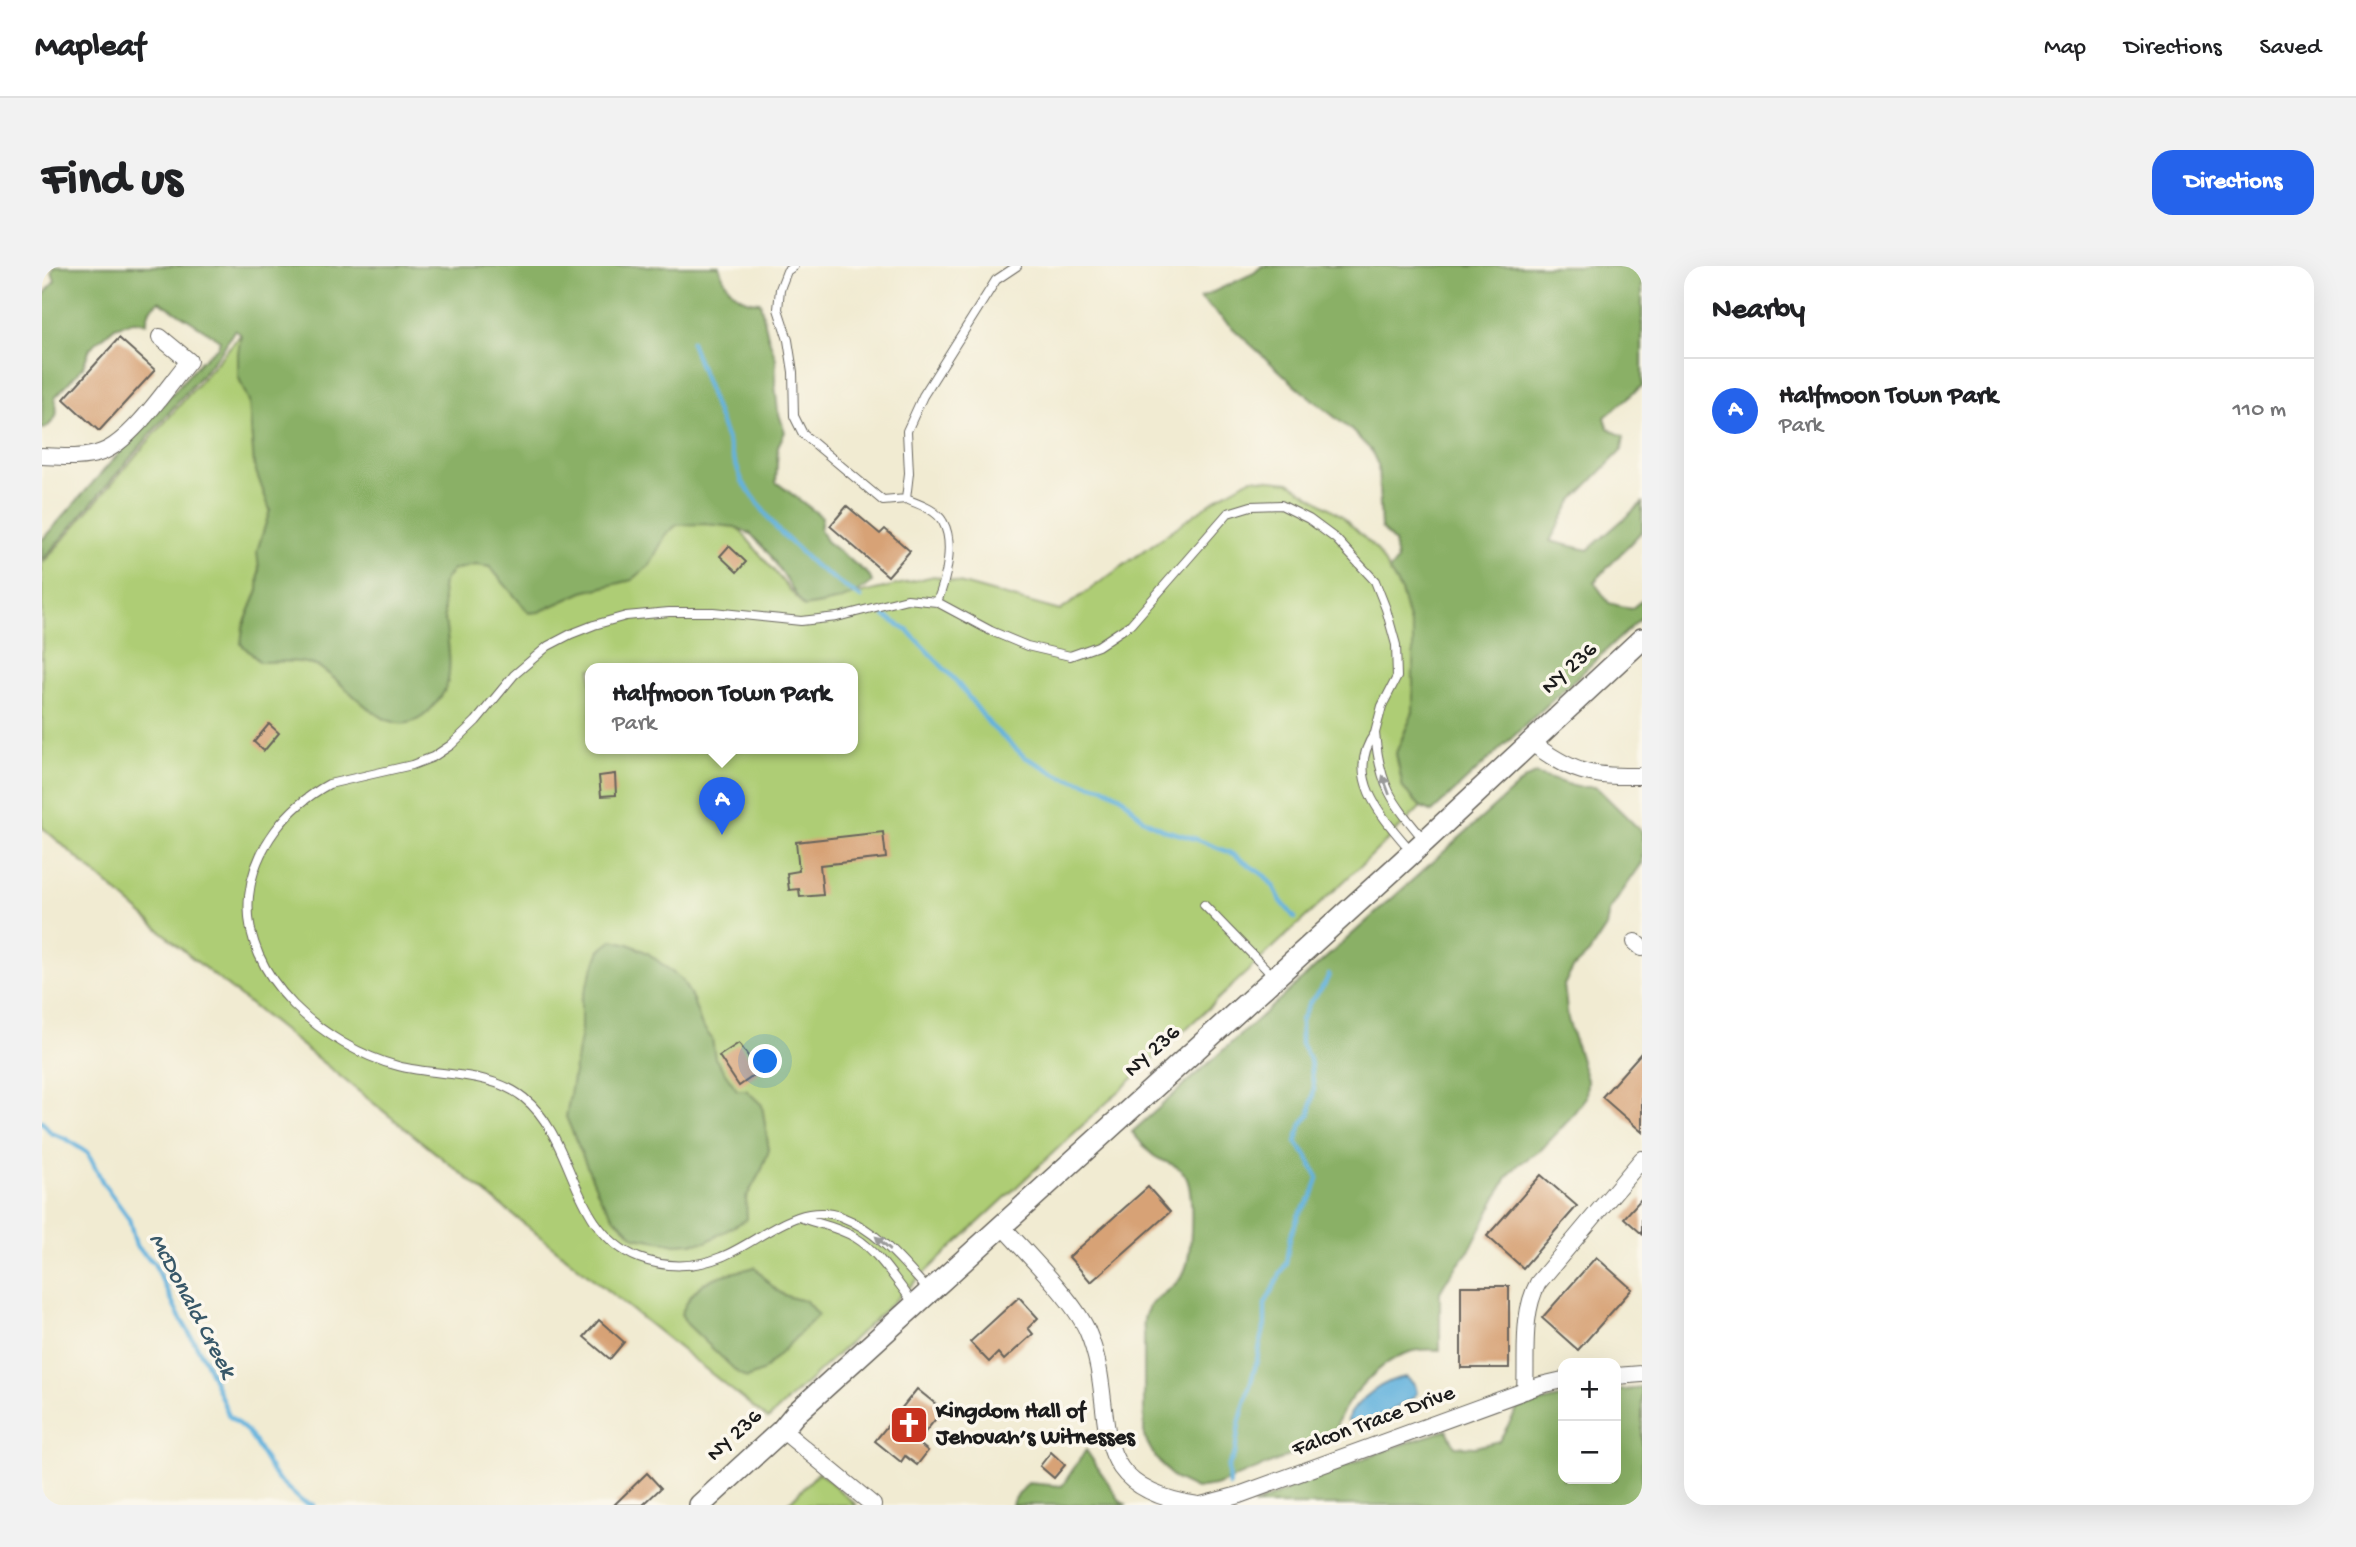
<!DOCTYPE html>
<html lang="en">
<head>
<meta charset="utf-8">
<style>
  body { margin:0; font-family:"Gochi Hand",sans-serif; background:#f2f2f2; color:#202124 }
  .controls { position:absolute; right:21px; bottom:21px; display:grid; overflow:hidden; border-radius:14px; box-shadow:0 7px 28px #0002 }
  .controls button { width:63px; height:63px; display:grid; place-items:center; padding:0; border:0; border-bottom:2px solid #e0e0e0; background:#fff; color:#202124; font:35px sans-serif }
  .you { position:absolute; left:724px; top:796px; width:24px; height:24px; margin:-18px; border:5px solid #fff; border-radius:50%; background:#1a73e8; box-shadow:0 0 0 10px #1a73e833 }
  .badge { display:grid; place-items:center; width:46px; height:46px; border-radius:50%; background:#2563eb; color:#fff; font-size:23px; font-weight:700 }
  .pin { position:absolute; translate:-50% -58px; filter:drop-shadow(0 2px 4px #0008) }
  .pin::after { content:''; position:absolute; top:37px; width:24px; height:21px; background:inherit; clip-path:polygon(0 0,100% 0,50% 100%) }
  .popup { position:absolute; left:543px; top:397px; width:273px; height:91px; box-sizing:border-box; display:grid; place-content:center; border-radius:14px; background:#fff; filter:drop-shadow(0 2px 5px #0005); font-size:23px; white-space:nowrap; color:#757577 }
  .popup b { font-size:26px; color:#202124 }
  .popup::after { content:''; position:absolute; left:50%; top:100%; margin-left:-14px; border:14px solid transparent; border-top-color:#fff }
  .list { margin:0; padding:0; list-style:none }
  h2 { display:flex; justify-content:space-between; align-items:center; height:91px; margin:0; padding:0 28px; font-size:30px }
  h2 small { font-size:23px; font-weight:400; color:#757577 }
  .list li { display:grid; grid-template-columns:46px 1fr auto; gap:21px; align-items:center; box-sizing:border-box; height:105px; padding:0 28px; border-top:2px solid #e0e0e0 }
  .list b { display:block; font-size:26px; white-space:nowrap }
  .list p { margin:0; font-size:23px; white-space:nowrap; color:#757577 }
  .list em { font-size:23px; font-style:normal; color:#757577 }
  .map { position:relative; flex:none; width:1600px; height:1239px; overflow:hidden; border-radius:21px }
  header { display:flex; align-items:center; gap:42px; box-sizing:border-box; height:98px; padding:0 35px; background:#fff; border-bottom:2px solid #e0e0e0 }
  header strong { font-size:33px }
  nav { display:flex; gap:38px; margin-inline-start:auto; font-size:24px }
  .intro { display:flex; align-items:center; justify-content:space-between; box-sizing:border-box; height:168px; padding:0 42px }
  h1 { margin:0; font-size:49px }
  .button { padding:18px 32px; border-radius:21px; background:#2563eb; color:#fff; font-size:24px; font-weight:700 }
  main { display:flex; gap:42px; padding:0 42px }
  aside { flex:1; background:#fff; border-radius:21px; box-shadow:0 7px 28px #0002 }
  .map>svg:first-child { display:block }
  .green { fill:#aecd74; stroke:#657448; stroke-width:2; fill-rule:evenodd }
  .forest { fill:#8ab066; stroke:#536641; stroke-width:2 }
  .water { fill:#63b2dd; stroke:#40677c; stroke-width:2 }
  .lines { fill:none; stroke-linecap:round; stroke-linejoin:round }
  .stream { stroke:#63b2dd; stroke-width:4.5 }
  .building { fill:#d7a276 }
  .service-casing { stroke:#67645c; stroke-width:10 }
  .minor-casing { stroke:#67645c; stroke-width:18 }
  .secondary-casing { stroke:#67645c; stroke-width:24 }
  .service { stroke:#fff; stroke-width:8 }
  .minor { stroke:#fff; stroke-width:16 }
  .secondary { stroke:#fff; stroke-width:21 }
  .oneway { fill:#999 }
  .labels { text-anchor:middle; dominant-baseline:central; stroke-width:7; stroke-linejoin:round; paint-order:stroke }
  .street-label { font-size:23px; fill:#1c1c1c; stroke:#fbf7ec }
  .poi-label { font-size:23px; font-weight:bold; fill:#1c1c1c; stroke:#fbf7ec; text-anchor:start }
  .water-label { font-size:24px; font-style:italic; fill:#385869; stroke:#fbf7ec }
</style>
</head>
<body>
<header>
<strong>Mapleaf</strong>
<nav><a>Map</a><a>Directions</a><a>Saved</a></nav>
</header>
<div class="intro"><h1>Find us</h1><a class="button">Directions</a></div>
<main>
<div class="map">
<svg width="1600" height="1239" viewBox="0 0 1600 1239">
  <rect width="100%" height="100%" fill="#fbf7ec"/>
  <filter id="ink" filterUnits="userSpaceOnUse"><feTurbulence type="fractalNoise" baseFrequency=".0143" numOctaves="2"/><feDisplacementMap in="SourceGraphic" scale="14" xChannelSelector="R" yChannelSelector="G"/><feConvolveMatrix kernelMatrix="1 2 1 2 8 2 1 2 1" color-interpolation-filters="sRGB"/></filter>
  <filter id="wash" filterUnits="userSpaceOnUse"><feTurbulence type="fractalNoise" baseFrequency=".00686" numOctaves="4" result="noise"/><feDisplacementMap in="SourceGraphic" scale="28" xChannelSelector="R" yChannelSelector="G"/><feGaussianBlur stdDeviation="1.57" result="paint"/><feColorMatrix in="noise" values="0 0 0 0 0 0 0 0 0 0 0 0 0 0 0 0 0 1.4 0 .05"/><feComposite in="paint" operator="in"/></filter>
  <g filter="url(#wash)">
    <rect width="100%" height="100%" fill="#f1ebd2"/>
    <path class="green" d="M258,0L687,251L762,341L892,310L1018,345L1178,230L1210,212L1247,216L1300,250L1335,284L1359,325L1371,369V446L1354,487L1361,522L1379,541L1328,591L726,1153L149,691L0,561V298ZM549,403H811V483H549Z
      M777,1206L814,1239H745Z"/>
    <path class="forest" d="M13,0H677C683,21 695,36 718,36L726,70L734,93L733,118L736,145L743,166L736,180L734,216L780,251L778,264L784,275L827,309L830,316C810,334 787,337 762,341L728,289L709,268L693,261L662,258L635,259L624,268L608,299L590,314L541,326L497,346L487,347L448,301L434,299L410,304C408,308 403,313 401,317C399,322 401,329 401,333C402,360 412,392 405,419C402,429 394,437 387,445C348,485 309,418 276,401C260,393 237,396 218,396L199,378L201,361L216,324L217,304L215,285L228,244L212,200L207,136L196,110V87L199,69L193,63L179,86L0,295V274L159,95L176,81L178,74L117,35L108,43L104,57L92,55L73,61L48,82L41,101L13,131C16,148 17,152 2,163L0,162V31L13,15L10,6Z
      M1220,0H1600V120L1563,151L1566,162L1582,171L1580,184L1530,235L1508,275L1546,284L1600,237V265L1552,316L1567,337L1589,343L1600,334V351L1390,546L1379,541L1361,522L1354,487L1371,446V369L1359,325L1347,305L1355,295L1352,276L1339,262L1336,199L1329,184L1309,164L1256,122L1158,32L1212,7Z
      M1493,508L1535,521H1554L1600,566V597L1567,645L1564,661L1547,687L1531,702L1522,719L1526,753L1545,814L1544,831L1524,857L1499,884L1476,899L1465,911L1429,982L1406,1012L1398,1026V1084C1385,1083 1373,1083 1360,1089C1337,1098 1305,1132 1296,1155C1294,1160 1294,1166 1293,1171L1173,1220L1154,1223L1131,1212L1113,1191L1102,1171V1066C1097,1031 1131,1030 1142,1006C1150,990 1153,924 1143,909C1135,897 1124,898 1112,890C1104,884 1097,874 1090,866L1484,512Z
      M571,674L587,678L606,687L640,714L651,734L659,758L670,773L673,792L695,824H704L720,839L727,884L720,903L704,932L705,953L664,976L634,978L593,971L572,951L558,931L524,851L539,766V735L558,684Z
      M713,1001C729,1020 737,1032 763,1034L776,1049L720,1106L705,1112L696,1107L645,1058L639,1048C657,1008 675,1012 713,1001Z
      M1600,1122V1239H1212C1275,1210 1339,1184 1405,1164L1413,1180L1433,1181L1457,1175L1476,1142L1521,1131V1213H1574V1125Z
      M1044,1184L1079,1236L1085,1239H970L971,1235L986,1217L1020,1220Z"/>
    <path class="water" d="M1364,1111L1373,1119L1375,1127L1370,1133L1324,1159L1317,1161L1305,1154C1314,1134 1343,1113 1364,1111Z"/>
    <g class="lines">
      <path class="stream" d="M649,76L700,215L734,262L772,299L819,332
        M843,350L866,365L914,415L949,460L983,491L1021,511L1063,522L1080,531L1101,553L1122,564L1154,573L1191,588L1223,610L1232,621L1239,635L1253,652
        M0,855L9,867L24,873L46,887L61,917L87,953L94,980L112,997L136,1048L164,1096L187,1150L207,1167L234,1212L259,1235L271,1239
        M1187,1220L1186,1201L1193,1187L1197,1158L1214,1098L1223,1058V1038L1244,997L1248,971L1257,948L1270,931L1276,912L1265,890L1254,876L1259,860L1268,847L1272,823L1268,794L1259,778V754L1268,736L1282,719L1287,709"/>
    </g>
    <g id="blocks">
      <path class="building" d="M77,72L113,104L57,165L22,133Z
        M805,240L838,268L843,263L868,285L846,310L788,260Z
        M687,280L704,296L695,306L678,290Z
        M227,458L237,467L222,485L212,476Z
        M573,508L574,529L559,530L557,510Z
        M841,566L844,592L778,599L781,629L758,631L757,623L747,624L745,607L757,605L754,576Z
        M697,777L717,806L697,820L677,790Z
        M1600,786V866L1560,831Z
        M1499,909L1535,940L1481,1002L1445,970Z
        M1106,921L1128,946L1049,1016L1027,991Z
        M1600,932V968L1582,952Z
        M1554,991L1590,1023L1536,1084L1500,1052Z
        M1419,1020H1467V1102H1419Z
        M977,1031L996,1052L986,1062L991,1068L962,1094L956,1087L947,1096L928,1076Z
        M557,1054L582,1076L568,1093L542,1071Z
        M875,1123L901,1144L875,1176L886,1185L875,1199L863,1190L859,1196L833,1175Z
        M1009,1186L1023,1199L1012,1212L998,1200Z
        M605,1207L619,1222L601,1239H572Z"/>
    </g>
  </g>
  <g filter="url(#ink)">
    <use href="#blocks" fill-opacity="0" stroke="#67645c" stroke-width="2"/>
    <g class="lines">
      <g class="service-casing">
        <path id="service" d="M752,0L745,5L738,23L736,43L746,74L751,106L752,150L761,168L841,235L864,233L867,207L865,165L881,130L954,14L975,0
          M864,233C876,238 894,243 901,256C913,277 904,314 895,336
          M1370,586C1342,553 1301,511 1333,467C1338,521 1349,534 1383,575
          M1162,639L1232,711
          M757,951C776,958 797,961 814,972C836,985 857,1019 873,1039
          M888,1026C862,998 837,965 800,951C755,934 718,976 679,991C653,1002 623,1002 597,992C527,964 534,874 482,832C447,804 398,811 356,800C284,781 199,712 207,630C212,582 245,541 287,518L370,499L391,491L409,479L434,455L472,409L506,380L529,368L552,359L584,350L627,346H671L759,355L795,351L865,333L895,336L949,365L985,380L1028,390L1056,380L1089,358L1186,247L1209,240L1239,239L1267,253L1294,273L1333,315L1344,343L1354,379L1355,411L1340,440L1333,467"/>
      </g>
      <g class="minor-casing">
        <path id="minor" d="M0,190C19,191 42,193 60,186C90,175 126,120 147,95L118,71
          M1487,475C1531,507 1546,511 1600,510
          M1593,676L1600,682
          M960,960C984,987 1031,1033 1045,1064C1080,1145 1032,1220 1156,1239
          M1574,1110L1600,1108
          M1483,1125C1485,1090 1479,1048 1496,1017L1600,893
          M740,1164L831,1239
          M1159,1239L1197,1229L1499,1119L1521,1114"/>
      </g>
      <g class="secondary-casing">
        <path id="secondary" d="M658,1239L740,1164L753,1148L1383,575L1600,373"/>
      </g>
      <use href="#service" class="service"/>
      <use href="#minor" class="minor"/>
      <use href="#secondary" class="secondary"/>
    </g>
    <defs><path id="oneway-solid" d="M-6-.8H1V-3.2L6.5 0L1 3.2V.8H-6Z" transform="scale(1.75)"/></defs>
    <g class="oneway">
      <use href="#oneway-solid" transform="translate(1344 519) rotate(-110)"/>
      <use href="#oneway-solid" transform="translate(841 977) rotate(-139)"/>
    </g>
  </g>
  <defs>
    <g id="church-square" transform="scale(2.0125)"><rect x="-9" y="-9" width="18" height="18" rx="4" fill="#c8321e" stroke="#fbf7ec"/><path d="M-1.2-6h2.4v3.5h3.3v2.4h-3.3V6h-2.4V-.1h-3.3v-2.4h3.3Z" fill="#fff"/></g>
  </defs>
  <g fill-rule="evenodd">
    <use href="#church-square" x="867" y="1159"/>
  </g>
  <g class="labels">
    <g class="street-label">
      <text transform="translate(1528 403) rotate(-42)">NY 236</text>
      <text transform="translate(1111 786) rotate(-42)">NY 236</text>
      <text transform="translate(1332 1156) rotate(-20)">Falcon Trace Drive</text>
      <text transform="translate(693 1170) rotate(-43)">NY 236</text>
    </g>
    <g class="poi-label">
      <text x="894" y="1146">Kingdom Hall of<tspan x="894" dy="26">Jehovah’s Witnesses</tspan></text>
    </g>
    <g class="water-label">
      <text transform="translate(149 1040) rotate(62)">McDonald Creek</text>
    </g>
  </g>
</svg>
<div class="controls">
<button>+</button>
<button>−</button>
</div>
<div class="you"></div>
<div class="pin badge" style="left:680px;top:569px">A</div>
<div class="popup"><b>Halfmoon Town Park</b>Park</div>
</div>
<aside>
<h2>Nearby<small></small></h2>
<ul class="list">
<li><span class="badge">A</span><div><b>Halfmoon Town Park</b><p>Park</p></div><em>110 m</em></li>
</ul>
</aside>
</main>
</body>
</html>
